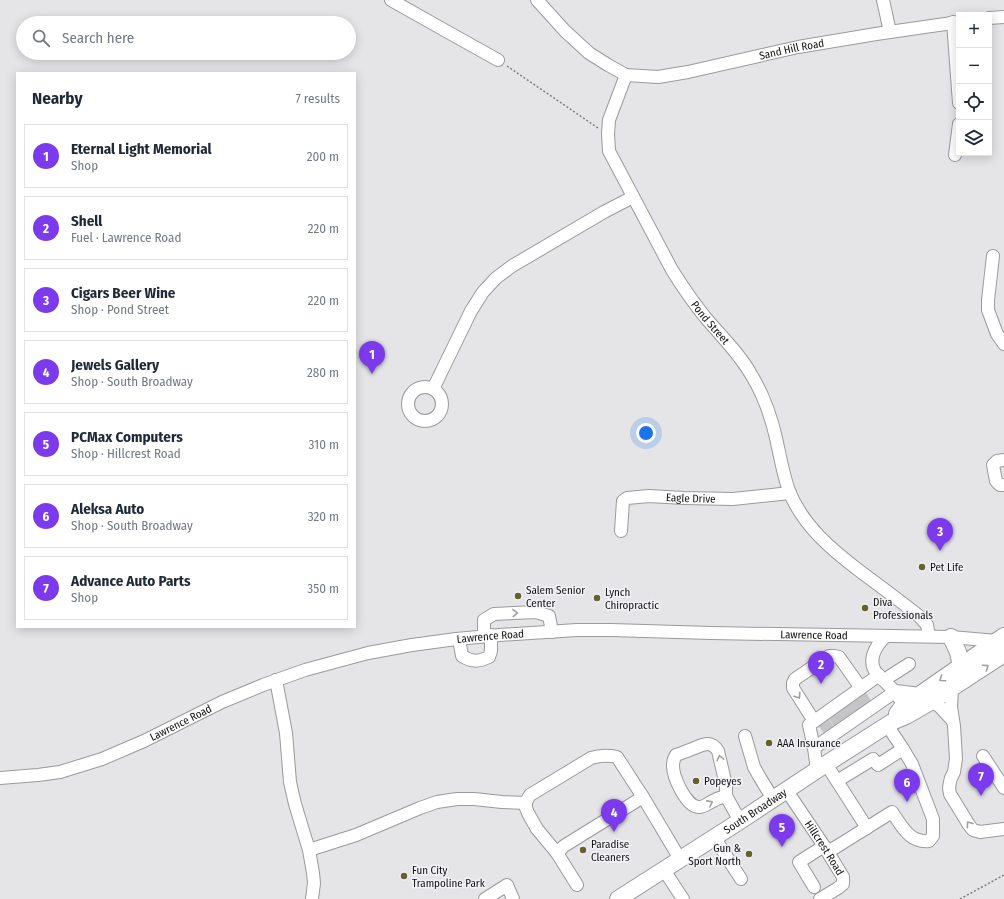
<!DOCTYPE html>
<html lang="en">
<head>
<meta charset="utf-8">
<style>
  body { margin:0; font-family:"Fira Sans Condensed",sans-serif; background:#f6f6f7; color:#1f2937 }
  .controls { position:absolute; right:12px; top:12px; display:grid; overflow:hidden; border-radius:0px; box-shadow:0 2px 10px #0003 }
  .controls button { width:36px; height:36px; display:grid; place-items:center; padding:0; border:0; border-bottom:1px solid #e0e1e3; background:#fff; color:#1f2937; font:20px sans-serif }
  .you { position:absolute; left:646px; top:433px; width:14px; height:14px; margin:-10px; border:3px solid #fff; border-radius:50%; background:#1a73e8; box-shadow:0 0 0 6px #1a73e833 }
  .badge { display:grid; place-items:center; width:26px; height:26px; border-radius:50%; background:#7c3aed; color:#fff; font-size:13px; font-weight:700 }
  .pin { position:absolute; translate:-50% -33px; filter:drop-shadow(0 1px 2px #0008) }
  .pin::after { content:''; position:absolute; top:21px; width:14px; height:12px; background:inherit; clip-path:polygon(0 0,100% 0,50% 100%) }
  .list { margin:0; padding:0; list-style:none }
  h2 { display:flex; justify-content:space-between; align-items:center; height:52px; margin:0; padding:0 16px; font-size:17px }
  h2 small { font-size:13px; font-weight:400; color:#747a83 }
  .list li { display:grid; grid-template-columns:26px 1fr auto; gap:12px; align-items:center; box-sizing:border-box; height:64px; margin:0 8px 8px; padding:0 8px; border:1px solid #e0e1e3; border-radius:0px }
  .list b { display:block; font-size:15px; white-space:nowrap }
  .list p { margin:0; font-size:13px; white-space:nowrap; color:#747a83 }
  .list em { font-size:13px; font-style:normal; color:#747a83 }
  .icon { flex:none; width:22px; height:22px; fill:none; stroke:currentColor; stroke-width:2; stroke-linecap:round; stroke-linejoin:round }
  .map { position:relative; flex:none; width:1004px; height:899px; overflow:hidden }
  .search { position:absolute; background:#fff; box-shadow:0 2px 10px #0003; left:16px; top:16px; width:340px; height:44px; display:flex; align-items:center; gap:10px; box-sizing:border-box; padding:0 14px; border-radius:22px; color:#747a83; font-size:15px }
  .panel { position:absolute; background:#fff; box-shadow:0 2px 10px #0003; left:16px; top:72px; width:340px; height:556px; border-radius:0px }
  .map>svg:first-child { display:block }
  .lines { fill:none; stroke-linecap:round; stroke-linejoin:round }
  .minor-tunnel { stroke:#c5c5c8; stroke-width:12; stroke-dasharray:12 6; stroke-linecap:butt }
  .minor-casing { stroke:#9a9a9d; stroke-width:14 }
  .major-casing { stroke:#9a9a9d; stroke-width:18 }
  .path { stroke:#7c7c7e; stroke-width:1.5; stroke-dasharray:2 2; stroke-linecap:butt }
  .minor { stroke:#fff; stroke-width:12 }
  .major { stroke:#fff; stroke-width:16 }
  .oneway { stroke:#a0a0a1 }
  .poi-dot { fill:#63612e; stroke:#f3f2f6; stroke-width:1.5 }
  .labels { text-anchor:middle; dominant-baseline:central; stroke-width:3; stroke-linejoin:round; paint-order:stroke }
  .street-label { font-size:11px; fill:#121213; stroke:#f3f2f6 }
  .poi-label { font-size:11px; fill:#121213; stroke:#f3f2f6; text-anchor:start }
</style>
</head>
<body>
<div class="map">
<svg width="1004" height="899" viewBox="0 0 1004 899">
  <rect width="100%" height="100%" fill="#e5e5e8"/>
  <g class="lines">
    <path class="minor-tunnel" d="M860,695L867,705
      M851,702L858,711
      M843,708L850,717
      M833,714L840,724
      M823,722L830,731"/>
    <g class="minor-casing">
      <g id="minor">
        <path d="M391,0L446,31L498,60"/>
        <path id="s1" d="M537,0L565,31L589,53L608,65L626,75L658,77L688,72L798,47L876,34L959,22"/>
        <path d="M883,0L890,32"/>
        <path d="M989,18L1004,17"/>
        <path d="M953,22L959,103"/>
        <path id="s2" d="M626,75L609,120L608,134L609,151L672,270C682,286 693,302 705,317C721,336 740,354 752,376C764,396 771,416 776,438C780,456 783,474 789,491C803,526 832,550 861,572C880,586 900,601 919,616L927,625L929,636"/>
        <path d="M955,155L959,124"/>
        <path d="M993,256L988,300V310L997,334L1004,344"/>
        <circle cx="425" cy="404" r="17"/>
        <path d="M433,389L471,311L483,292L496,278L512,266L604,212L633,197"/>
        <path d="M1004,460L997,461L993,465L996,481L1000,485H1004"/>
        <path id="s3" d="M621,531L623,501L627,498L649,496L684,498L733,499L790,493"/>
        <path d="M484,636V620L494,614L536,612L549,616L552,632"/>
        <path d="M886,636C875,646 866,662 878,675C885,683 894,688 899,698"/>
        <path d="M459,639L462,656C472,662 478,662 489,657L491,651V635"/>
        <path d="M276,680L286,733L290,782L295,804L309,850L313,873L314,883L312,899"/>
        <path d="M884,680L909,664"/>
        <path d="M952,689L951,707L954,726L956,759L954,772L951,778L950,782L949,788L950,794L969,825L973,830L980,832L1004,829"/>
        <path d="M932,701L940,707L953,721"/>
        <path d="M814,721L793,688V683L795,679L829,656H834L839,657L861,688"/>
        <path d="M745,736L754,767L759,776L773,799"/>
        <path d="M814,748L809,725L879,675"/>
        <path d="M983,756L1004,788"/>
        <path d="M826,764L837,781L873,759L878,765L903,749L887,725"/>
        <path d="M817,770L814,748L896,691L920,694"/>
        <path id="s4" d="M0,778L38,775L60,772L102,759L144,741L222,702L263,685L305,670L368,653L412,645L456,639L500,635L577,630H611L711,633L951,637L997,641L1001,643"/>
        <path d="M837,781L867,828"/>
        <path id="s5" d="M787,791L824,846L843,877V884L838,888L820,899"/>
        <path d="M726,796C723,797 718,798 715,800C709,802 704,808 698,807C686,806 673,777 673,766C673,762 674,758 676,755C682,753 687,751 692,749C702,745 711,739 718,751L726,785V796L740,821"/>
        <path d="M714,837L741,879"/>
        <path d="M309,850L356,835L420,808L437,802L457,799H474L502,802L526,803"/>
        <path d="M828,852L892,812C902,826 909,843 929,841L933,836V819L912,764L903,749"/>
        <path d="M557,853L564,846L643,797"/>
        <path d="M664,870L683,899"/>
        <path d="M577,885L557,853L537,829L528,813L526,808V803L527,800L530,795L591,758C600,755 608,755 617,757L643,797L680,859"/>
        <path d="M814,887L799,862L824,846"/>
        <path d="M485,899L507,885L513,899"/>
      </g>
    </g>
    <g class="major-casing">
      <g id="major">
        <path d="M951,637L958,652L961,666"/>
        <path d="M897,714L902,707L1004,636"/>
        <path id="s6" d="M618,899L740,821L826,764L892,722L906,716L932,701L1004,654"/>
      </g>
    </g>
    <path class="path" d="M507,66L598,128
      M969,771L975,779
      M960,899L1004,875"/>
    <use href="#minor" class="minor"/>
    <use href="#major" class="major"/>
  </g>
  <defs><path id="oneway-chevron" d="M-2-3.5L2.5 0L-2 3.5" fill="none" stroke-width="1.6" stroke-linecap="round" stroke-linejoin="round"/></defs>
  <g class="oneway">
    <use href="#oneway-chevron" transform="translate(515 613) rotate(-2)"/>
    <use href="#oneway-chevron" transform="translate(986 667) rotate(-34)"/>
    <use href="#oneway-chevron" transform="translate(942 679) rotate(145)"/>
    <use href="#oneway-chevron" transform="translate(798 696) rotate(57)"/>
    <use href="#oneway-chevron" transform="translate(720 758) rotate(-104)"/>
    <use href="#oneway-chevron" transform="translate(710 803) rotate(-28)"/>
    <use href="#oneway-chevron" transform="translate(969 824) rotate(-126)"/>
  </g>
  <g class="poi-dot">
    <circle cx="922" cy="567" r="4"/>
    <circle cx="518" cy="596" r="4"/>
    <circle cx="597" cy="598" r="4"/>
    <circle cx="865" cy="608" r="4"/>
    <circle cx="769" cy="743" r="4"/>
    <circle cx="696" cy="781" r="4"/>
    <circle cx="583" cy="850" r="4"/>
    <circle cx="749" cy="854" r="4"/>
    <circle cx="404" cy="876" r="4"/>
  </g>
  <g class="labels">
    <g class="street-label">
      <text stroke="none"><textPath href="#s1" startOffset="286">Sand Hill Road</textPath></text>
      <text stroke="none"><textPath href="#s2" startOffset="279">Pond Street</textPath></text>
      <text stroke="none"><textPath href="#s3" startOffset="99">Eagle Drive</textPath></text>
      <text stroke="none"><textPath href="#s4" startOffset="839">Lawrence Road</textPath></text>
      <text stroke="none"><textPath href="#s4" startOffset="515">Lawrence Road</textPath></text>
      <text stroke="none"><textPath href="#s4" startOffset="191">Lawrence Road</textPath></text>
      <text stroke="none"><textPath href="#s6" startOffset="163">South Broadway</textPath></text>
      <text stroke="none"><textPath href="#s5" startOffset="68">Hillcrest Road</textPath></text>
    </g>
    <g class="poi-label">
      <text x="930" y="567">Pet Life</text>
      <text x="526" y="590">Salem Senior<tspan x="526" dy="13">Center</tspan></text>
      <text x="605" y="592">Lynch<tspan x="605" dy="13">Chiropractic</tspan></text>
      <text x="873" y="602">Diva<tspan x="873" dy="13">Professionals</tspan></text>
      <text x="777" y="743">AAA Insurance</text>
      <text x="704" y="781">Popeyes</text>
      <text x="591" y="844">Paradise<tspan x="591" dy="13">Cleaners</tspan></text>
      <text x="741" y="848" text-anchor="end">Gun &amp;<tspan x="741" dy="13">Sport North</tspan></text>
      <text x="412" y="870">Fun City<tspan x="412" dy="13">Trampoline Park</tspan></text>
    </g>
  </g>
</svg>
<div class="controls">
<button>+</button>
<button>−</button>
<button><svg class="icon" aria-label="locate" viewBox="0 0 24 24"><circle cx="12" cy="12" r="6"/><path d="M12 2v4M12 18v4M2 12h4M18 12h4"/></svg></button>
<button><svg class="icon" aria-label="layers" viewBox="0 0 24 24"><path d="M12 4l9 5-9 5-9-5zM3 14l9 5 9-5"/></svg></button>
</div>
<div class="you"></div>
<div class="pin badge" style="left:372px;top:374px">1</div>
<div class="pin badge" style="left:821px;top:684px">2</div>
<div class="pin badge" style="left:940px;top:551px">3</div>
<div class="pin badge" style="left:614px;top:832px">4</div>
<div class="pin badge" style="left:782px;top:847px">5</div>
<div class="pin badge" style="left:907px;top:802px">6</div>
<div class="pin badge" style="left:981px;top:796px">7</div>
<div class="search"><svg class="icon" aria-label="search" viewBox="0 0 24 24"><circle cx="10" cy="10" r="6"/><path d="M15 15l6 6"/></svg>Search here</div>
<section class="panel">
<h2>Nearby<small>7 results</small></h2>
<ul class="list">
<li><span class="badge">1</span><div><b>Eternal Light Memorial</b><p>Shop</p></div><em>200 m</em></li>
<li><span class="badge">2</span><div><b>Shell</b><p>Fuel · Lawrence Road</p></div><em>220 m</em></li>
<li><span class="badge">3</span><div><b>Cigars Beer Wine</b><p>Shop · Pond Street</p></div><em>220 m</em></li>
<li><span class="badge">4</span><div><b>Jewels Gallery</b><p>Shop · South Broadway</p></div><em>280 m</em></li>
<li><span class="badge">5</span><div><b>PCMax Computers</b><p>Shop · Hillcrest Road</p></div><em>310 m</em></li>
<li><span class="badge">6</span><div><b>Aleksa Auto</b><p>Shop · South Broadway</p></div><em>320 m</em></li>
<li><span class="badge">7</span><div><b>Advance Auto Parts</b><p>Shop</p></div><em>350 m</em></li>
</ul>
</section>
</div>
</body>
</html>
